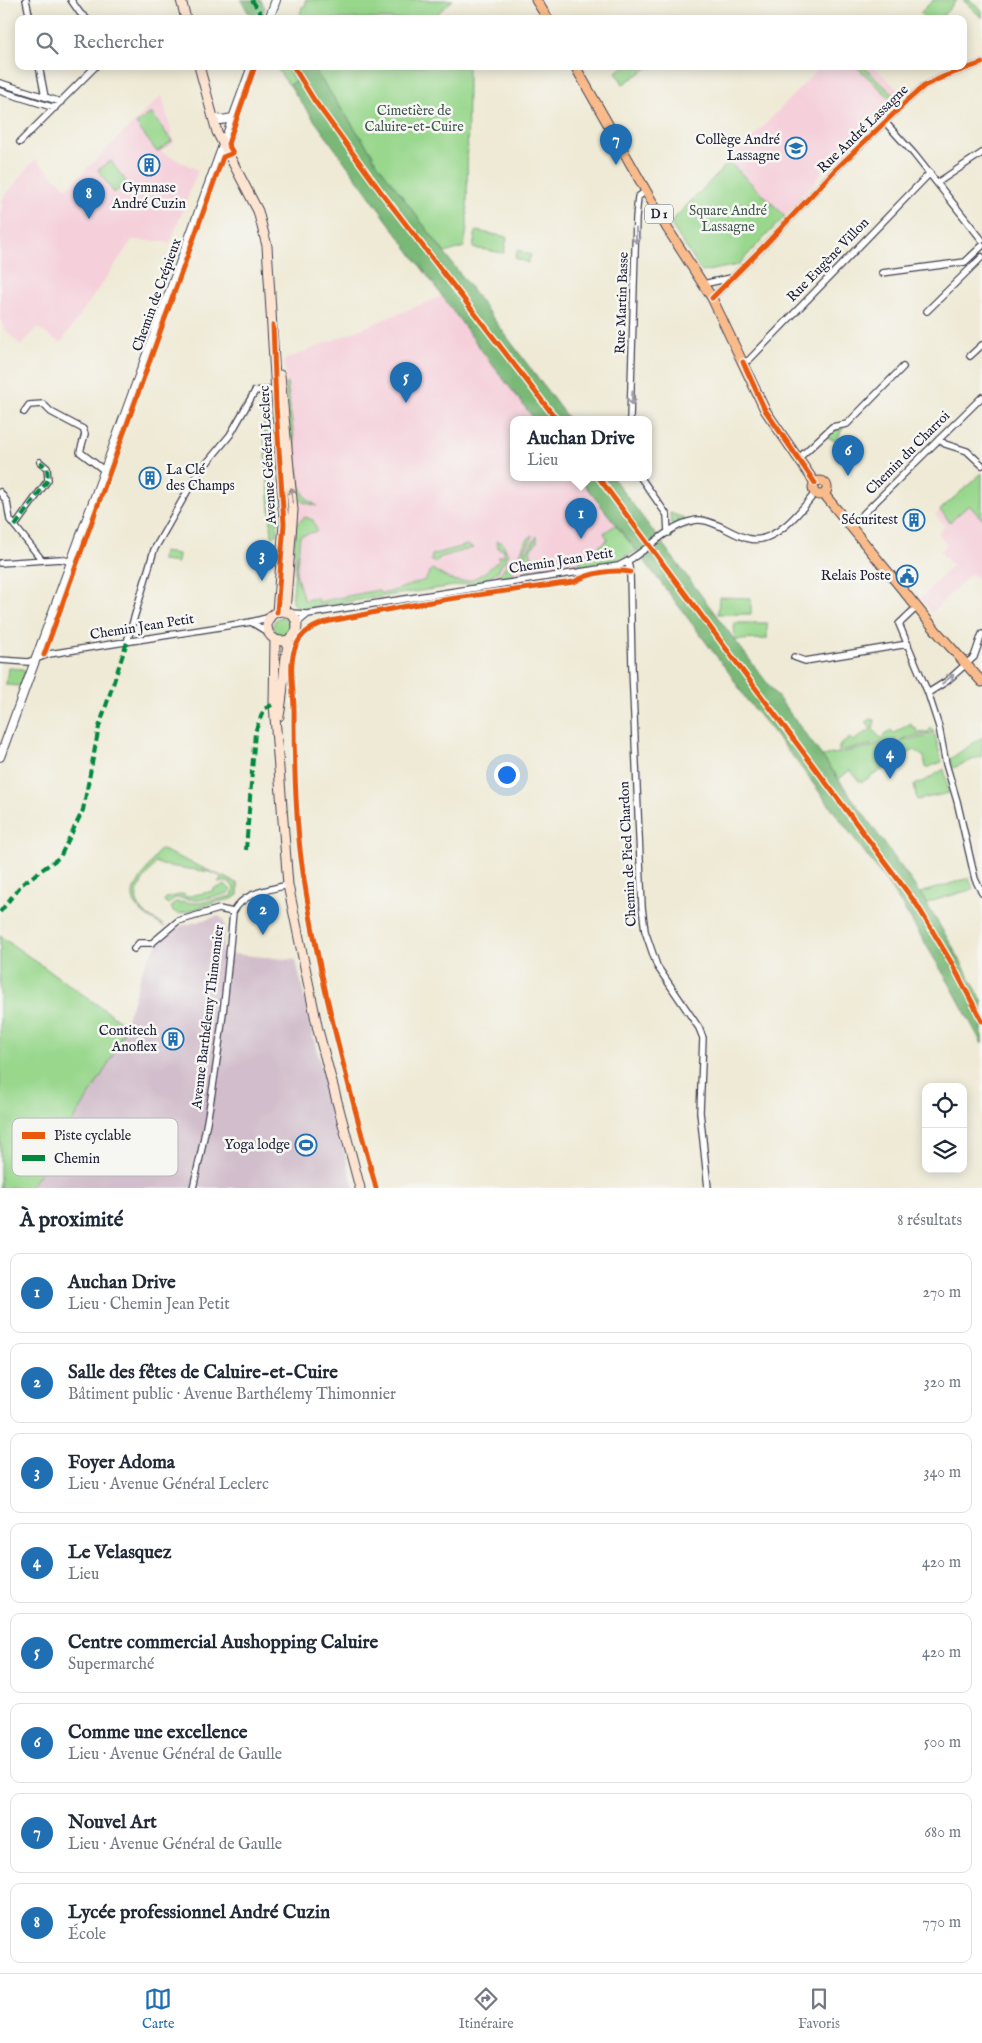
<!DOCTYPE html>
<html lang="fr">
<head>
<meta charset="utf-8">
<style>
  body { margin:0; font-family:"IM FELL English",serif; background:#f2f2f3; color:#1f2937 }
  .controls { position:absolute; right:15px; bottom:15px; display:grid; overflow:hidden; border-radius:10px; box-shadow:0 2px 12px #0003 }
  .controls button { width:45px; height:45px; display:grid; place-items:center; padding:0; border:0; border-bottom:1px solid #e0e1e3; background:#fff; color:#1f2937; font:25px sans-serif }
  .you { position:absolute; left:506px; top:774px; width:18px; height:18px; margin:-12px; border:4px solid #fff; border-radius:50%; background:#1a73e8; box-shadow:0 0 0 8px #1a73e833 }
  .badge { display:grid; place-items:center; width:32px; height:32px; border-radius:50%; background:#1f6fb2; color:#fff; font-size:16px; font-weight:700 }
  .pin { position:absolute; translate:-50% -41px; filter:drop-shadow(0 1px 2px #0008) }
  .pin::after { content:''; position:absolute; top:26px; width:18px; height:15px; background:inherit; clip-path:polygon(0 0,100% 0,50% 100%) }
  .popup { position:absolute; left:510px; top:416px; width:142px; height:65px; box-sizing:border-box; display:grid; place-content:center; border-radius:10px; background:#fff; filter:drop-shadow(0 1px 4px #0005); font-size:16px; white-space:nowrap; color:#747a83 }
  .popup b { font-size:19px; color:#1f2937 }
  .popup::after { content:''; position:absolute; left:50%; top:100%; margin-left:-10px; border:10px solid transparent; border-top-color:#fff }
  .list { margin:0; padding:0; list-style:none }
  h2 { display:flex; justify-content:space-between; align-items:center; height:65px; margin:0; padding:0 20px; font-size:21px }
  h2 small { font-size:16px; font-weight:400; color:#747a83 }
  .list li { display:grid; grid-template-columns:32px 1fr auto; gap:15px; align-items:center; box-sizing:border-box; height:80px; margin:0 10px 10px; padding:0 10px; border:1px solid #e0e1e3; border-radius:10px }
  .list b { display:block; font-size:19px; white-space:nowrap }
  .list p { margin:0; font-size:16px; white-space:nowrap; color:#747a83 }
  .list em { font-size:16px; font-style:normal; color:#747a83 }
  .icon { flex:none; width:28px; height:28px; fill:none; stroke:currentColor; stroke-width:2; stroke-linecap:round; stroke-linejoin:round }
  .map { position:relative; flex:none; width:982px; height:1188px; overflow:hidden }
  .search { position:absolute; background:#fff; box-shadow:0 2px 12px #0003; left:15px; right:15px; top:15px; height:55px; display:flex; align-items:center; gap:12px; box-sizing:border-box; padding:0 18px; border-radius:10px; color:#747a83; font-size:19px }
  .sheet { height:785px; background:#fff }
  nav { display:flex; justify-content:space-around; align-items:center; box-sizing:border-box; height:70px; border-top:1px solid #e0e1e3; background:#fff; font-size:14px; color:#747a83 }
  nav a { display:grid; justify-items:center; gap:2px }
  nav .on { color:#1f6fb2 }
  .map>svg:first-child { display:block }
  .built { fill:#f5cfda }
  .industrial { fill:#d1bdcb }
  .green { fill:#98d78c; stroke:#5d7c64 }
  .forest { fill:#7ab878; stroke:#4e6d5a }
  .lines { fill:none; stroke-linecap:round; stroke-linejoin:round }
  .minor-casing { stroke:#414052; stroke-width:8 }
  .tertiary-casing { stroke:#414052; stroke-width:10 }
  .secondary-casing { stroke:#414052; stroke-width:11 }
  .primary-casing { stroke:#414052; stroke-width:11 }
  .minor { stroke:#fff; stroke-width:5.5 }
  .tertiary { stroke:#fff; stroke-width:8 }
  .secondary { stroke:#fde4d1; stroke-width:9 }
  .primary { stroke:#fabb8b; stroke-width:9 }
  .quiet { stroke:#00873e; stroke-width:4; stroke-dasharray:8 4; stroke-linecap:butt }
  .cycleway-casing { stroke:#f6f6f2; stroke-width:8 }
  .cycleway { stroke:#e8590c; stroke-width:5 }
  .oneway { stroke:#9c9ca7 }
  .oneway2 { stroke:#9a8d8e }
  .labels { text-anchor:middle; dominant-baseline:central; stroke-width:5; stroke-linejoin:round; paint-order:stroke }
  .shield { fill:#f6f6f2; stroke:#626272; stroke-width:1 }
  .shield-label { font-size:12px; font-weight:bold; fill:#22223b }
  .park-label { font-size:14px; fill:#455853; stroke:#f6f6f2 }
  .street-label { font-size:14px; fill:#22223b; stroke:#f6f6f2 }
  .poi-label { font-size:14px; fill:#22223b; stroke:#f6f6f2; text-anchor:end }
  .key { fill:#f6f6f2; stroke:#b6b6bb; stroke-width:1 }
  .key-label { font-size:14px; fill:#22223b }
</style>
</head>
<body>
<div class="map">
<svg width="982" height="1188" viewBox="0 0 982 1188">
  <rect width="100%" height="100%" fill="#f6f6f2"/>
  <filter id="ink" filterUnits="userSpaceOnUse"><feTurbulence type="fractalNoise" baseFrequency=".02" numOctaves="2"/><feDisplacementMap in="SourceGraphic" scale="10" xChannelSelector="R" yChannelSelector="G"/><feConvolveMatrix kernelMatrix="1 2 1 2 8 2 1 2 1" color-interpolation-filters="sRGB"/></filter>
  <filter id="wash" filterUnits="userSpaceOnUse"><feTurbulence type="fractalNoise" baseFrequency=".0096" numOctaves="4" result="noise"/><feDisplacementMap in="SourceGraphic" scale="20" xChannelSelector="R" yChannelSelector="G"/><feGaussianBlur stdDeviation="1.12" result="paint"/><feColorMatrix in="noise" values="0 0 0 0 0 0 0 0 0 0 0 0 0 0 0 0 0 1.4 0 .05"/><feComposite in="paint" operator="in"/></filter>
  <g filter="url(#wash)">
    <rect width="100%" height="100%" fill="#efead5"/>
    <path class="built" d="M821,66H873L904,95L879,116L836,162L828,159L822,166L821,173L813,186L801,195V199L785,216L729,162Z
      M162,95L174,143L161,152L198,170L170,244L161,241L132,240L61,343L37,328L21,346L5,330L0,318V212L4,206L0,202L35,159L67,188Z
      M442,296L535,420H514V478H579L637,551L618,560L515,576L496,581L491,582V580L299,609L292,603L297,510L284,360Z
      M982,473V573L978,579L971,574L932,612L920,598L952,566L940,551L947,545L938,533L945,526L935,515Z"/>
    <path class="industrial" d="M219,916L223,919L225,925L222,953L296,960L314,1040L354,1188H29L45,1167L118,1047L144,966L152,952L162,939L181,926Z"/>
    <path class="green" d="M305,0H453L431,19H299L302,7L306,5Z
      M933,0H957L940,19H926L920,13Z
      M963,0H970L982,11V18Z
      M275,66H286L295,81L289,85Z
      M312,66H468L467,228L464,247L445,253L371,156L373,155Z
      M625,66H651L623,84L616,72Z
      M856,66H867L866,69L898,99L894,102Z
      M151,113L172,141L157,152L136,124Z
      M111,161L127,183L114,193L98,170Z
      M729,162L785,216L738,265L702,272L670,223Z
      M476,231L507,237L504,253L473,248Z
      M518,250L531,255L528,263L515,258Z
      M287,383L300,486L306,498L317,506L303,502L296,496L285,384Z
      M269,393L278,522L277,535L272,536L262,402L256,398L260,395Z
      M843,428L836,441L826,437L833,430Z
      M982,473V519L969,505L950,522L940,510Z
      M670,513L684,518V520L671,525Z
      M305,517L313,520L317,531L300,536L296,575L304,600L317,598L318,602L378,590L380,593H387L425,580L432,569C439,573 449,580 457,581C473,584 488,570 499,560V556H504V549H499L496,541L502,542L508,554L498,571L481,582L299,609L292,603L296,558L294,551L296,524Z
      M615,525L637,551L618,560L559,570L529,565L525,563L526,552L537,536V542L530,550L534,565L554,568L580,564L579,562L608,539L604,533Z
      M532,535V538C527,546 520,556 525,566L534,569L525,570C514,561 523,542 532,535Z
      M467,545L473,548L441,557L435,562L431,561L432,555Z
      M163,552L178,554L177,563L162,561Z
      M510,558V567L515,576L491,582L503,570Z
      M719,597L751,598V614H718Z
      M273 626a9 9 0 1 1 18 0a9 9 0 1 1-18 0Z
      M734,623H767V639L735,640Z
      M8,668L23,669L25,672L20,686L6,685Z
      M871,719L875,720L873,730L881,738L891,730L894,733L911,723L912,727H915L918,733L928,732L932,727L934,733L839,751V746L850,738L853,741L871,729L866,721Z
      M935,735L942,762L926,768L924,757L914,750L862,782L859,781L850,770L839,779L822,756Z
      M982,737V756L953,768L950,759Z
      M944,769L949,793L917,800L914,785L928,779Z
      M160,849L221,876L210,872L162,865L156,862C145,879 124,898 147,915C152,919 162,923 165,927C151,919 128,908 134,889Z
      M223,876L238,884V895L232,899L217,902L179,914L173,911L171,907L175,902L199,903L232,896L234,889C231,881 226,881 218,883Z
      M969,878L973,889L926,903L920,893Z
      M226,885L231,890L227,894L198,900L175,898L168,904L164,901L166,898L184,894L185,897L213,891V889Z
      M0,936L126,1025C115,1056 97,1083 80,1110C63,1137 48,1163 29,1188H0Z"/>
    <path class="forest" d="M241,0H261L265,8L261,19H252Z
      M288,66H312L373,155L372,156L569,420H535L488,359L296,95L290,85L297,80Z
      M579,478H613L822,756L917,889V890L920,893L954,949L982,1000V1044L952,988L902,905L880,873L797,762L746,699L730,674L637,551Z"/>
  </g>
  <g filter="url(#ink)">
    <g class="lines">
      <g class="minor-casing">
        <path id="minor" d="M26,0L30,19
          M71,0L80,13L87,19
          M39,66L45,97
          M0,83L61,102
          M0,91L55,108
          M885,122L914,154L982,240
          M20,142L96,66
          M937,183L982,153
          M882,273L965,262L982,246
          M703,284L731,278
          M712,298L766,244L835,170L908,100L924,86L945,76L982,63
          M927,311L982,257
          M970,356L982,345
          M743,362L749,360L930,173
          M24,412L29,405L43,404L51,412L83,429L85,434L80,452L105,471
          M630,420L636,218L638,197L646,191
          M939,439L945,444L967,451L982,465
          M799,458L832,427L847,424L903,367
          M641,478L667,515L668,533
          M0,492L7,502L10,520L42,560
          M15,526L48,480L47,468L40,462
          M851,526L982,397
          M628,562L630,572L632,668L642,907L645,931L657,966L699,1028L703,1038L700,1112L708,1188
          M0,563L61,559L72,562
          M917,607L899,624L928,693L939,727L946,764L957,801L975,879L982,893
          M289,613L308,614L618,566C645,555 664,527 692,521C703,518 712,523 722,527C730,531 740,537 750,539C775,544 801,511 815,493
          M251,622L269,633
          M297,623L308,614
          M127,642L154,550L196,476L230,435L255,391L277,389
          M794,657L805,661L908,644
          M0,660L28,662L49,654L251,622L271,617
          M928,693L947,681L974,657L982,634
          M134,949L139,943H152L178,921L219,909L233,912
          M193,1188C215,1097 225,1005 233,912C244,892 268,890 288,885"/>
      </g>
      <g class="tertiary-casing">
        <path id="tertiary" d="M269,19L276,0
          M213,118L221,120L233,118
          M0,757L252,66"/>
      </g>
      <g class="secondary-casing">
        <path id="secondary" d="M181,0L186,19
          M199,66L217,132L258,211L267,246L284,524L277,612
          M280,375L293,510L285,612
          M267 626a15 15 0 1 1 30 0a15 15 0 1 1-30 0Z
          M275,640L274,704L288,885L318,1030L360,1188
          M279,716C284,691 283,665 289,640"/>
      </g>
      <g class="primary-casing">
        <path id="primary" d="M536,0L548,19
          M575,66L667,228L712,298L765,410L815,483
          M813 488a7 7 0 1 1 14 0a7 7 0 1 1-14 0Z
          M824,494L938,633L982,682"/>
      </g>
      <use href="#minor" class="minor"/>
      <use href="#tertiary" class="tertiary"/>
      <use href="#secondary" class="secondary"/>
      <use href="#primary" class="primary"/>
      <path class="quiet" d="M252,0L264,19
        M15,526L48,480L47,468L40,462
        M246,850L255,732L264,709L274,704
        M0,912L22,884L60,857L83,810L99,727L127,642"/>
      <g class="cycleway-casing">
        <path id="cycleway" d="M293,66L314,100L381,192L557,420
          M712,298L766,244L835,170L908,100L924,86L945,76L982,63
          M273,325L276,405L284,524L277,612
          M743,362L765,410L815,483
          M599,478L917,905L951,962L982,1021
          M44,655L223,157L233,153L228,144L255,66
          M376,1188C347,1079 316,970 301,858C295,809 294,759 294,710C294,685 284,652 305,633C321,620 338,620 357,616C428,600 502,592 574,582C589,573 613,569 630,572"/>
      </g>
      <use href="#cycleway" class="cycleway"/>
    </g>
    <defs><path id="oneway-shaft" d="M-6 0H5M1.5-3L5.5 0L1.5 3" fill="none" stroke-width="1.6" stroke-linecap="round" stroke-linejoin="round" transform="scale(1.25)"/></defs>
    <g class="oneway">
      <use href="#oneway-shaft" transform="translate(636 236) rotate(90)"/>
      <use href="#oneway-shaft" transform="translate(632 398) rotate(93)"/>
      <use href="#oneway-shaft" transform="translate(948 679) rotate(-38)"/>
    </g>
    <use class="oneway2" href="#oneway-shaft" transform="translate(292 495) rotate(-95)"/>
  </g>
  <defs>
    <g id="school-ring" transform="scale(1.125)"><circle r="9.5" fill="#f6f6f2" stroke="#1f6fb2" stroke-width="1.5"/><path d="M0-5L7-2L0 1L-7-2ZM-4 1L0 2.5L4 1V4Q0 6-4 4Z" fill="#1f6fb2"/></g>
    <g id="building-ring" transform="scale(1.125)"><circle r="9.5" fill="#f6f6f2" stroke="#1f6fb2" stroke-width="1.5"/><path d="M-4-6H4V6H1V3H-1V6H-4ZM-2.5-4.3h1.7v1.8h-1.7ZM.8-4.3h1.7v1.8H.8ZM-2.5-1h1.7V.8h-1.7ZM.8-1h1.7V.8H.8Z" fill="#1f6fb2"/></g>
    <g id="civic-ring" transform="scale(1.125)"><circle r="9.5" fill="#f6f6f2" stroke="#1f6fb2" stroke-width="1.5"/><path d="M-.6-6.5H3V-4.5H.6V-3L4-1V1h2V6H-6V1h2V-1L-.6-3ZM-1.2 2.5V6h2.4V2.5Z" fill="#1f6fb2"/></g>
    <g id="stadium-ring" transform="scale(1.125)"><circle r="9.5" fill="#f6f6f2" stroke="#1f6fb2" stroke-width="1.5"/><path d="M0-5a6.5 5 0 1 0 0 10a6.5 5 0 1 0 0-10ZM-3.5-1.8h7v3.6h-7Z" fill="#1f6fb2"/></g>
  </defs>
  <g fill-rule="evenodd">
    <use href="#school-ring" x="796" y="148"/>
    <use href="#building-ring" x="149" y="165"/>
    <use href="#building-ring" x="150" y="478"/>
    <use href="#building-ring" x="914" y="520"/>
    <use href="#civic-ring" x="907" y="576"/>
    <use href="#building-ring" x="173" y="1039"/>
    <use href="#stadium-ring" x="306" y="1145"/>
  </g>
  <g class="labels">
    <rect class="shield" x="645" y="204.5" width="28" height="19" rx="4"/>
    <g class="shield-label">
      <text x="659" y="214">D 1</text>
    </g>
    <g class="park-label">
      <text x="414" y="111">Cimetière de<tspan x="414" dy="16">Caluire-et-Cuire</tspan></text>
      <text x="728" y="211">Square André<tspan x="728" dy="16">Lassagne</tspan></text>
    </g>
    <g class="street-label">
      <text transform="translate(863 129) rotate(-44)">Rue André Lassagne</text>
      <text transform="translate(828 260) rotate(-46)">Rue Eugène Villon</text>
      <text transform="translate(157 295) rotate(-70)">Chemin de Crépieux</text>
      <text transform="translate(622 303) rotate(-88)">Rue Martin Basse</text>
      <text transform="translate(908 453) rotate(-45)">Chemin du Charroi</text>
      <text transform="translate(268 455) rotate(-93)">Avenue Général Leclerc</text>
      <text transform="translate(561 561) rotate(-9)">Chemin Jean Petit</text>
      <text transform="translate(142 627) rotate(-9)">Chemin Jean Petit</text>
      <text transform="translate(628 854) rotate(-93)">Chemin de Pied Chardon</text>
      <text transform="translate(208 1017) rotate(-83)">Avenue Barthélemy Thimonnier</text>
    </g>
    <g class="poi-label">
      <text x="780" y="140">Collège André<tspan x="780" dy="16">Lassagne</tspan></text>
      <text x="149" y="188" text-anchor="middle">Gymnase<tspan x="149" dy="16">André Cuzin</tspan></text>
      <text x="166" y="470" text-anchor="start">La Clé<tspan x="166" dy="16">des Champs</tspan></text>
      <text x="898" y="520">Sécuritest</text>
      <text x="891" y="576">Relais Poste</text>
      <text x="157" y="1031">Contitech<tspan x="157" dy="16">Anoflex</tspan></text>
      <text x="290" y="1145">Yoga lodge</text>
    </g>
  </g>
  <rect x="12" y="1118" width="166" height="58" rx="8" class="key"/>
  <rect x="22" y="1132" width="23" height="7" fill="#e8590c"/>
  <rect x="22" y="1155" width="23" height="6" fill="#00873e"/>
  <g class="key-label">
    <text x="54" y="1140">Piste cyclable</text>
    <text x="54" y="1163">Chemin</text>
  </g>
</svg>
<div class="controls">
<button><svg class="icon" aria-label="locate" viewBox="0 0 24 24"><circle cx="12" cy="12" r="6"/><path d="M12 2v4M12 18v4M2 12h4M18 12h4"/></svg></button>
<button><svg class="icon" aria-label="layers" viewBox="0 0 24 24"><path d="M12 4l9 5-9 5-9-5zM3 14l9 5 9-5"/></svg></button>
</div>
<div class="you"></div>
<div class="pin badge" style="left:581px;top:539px">1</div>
<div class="popup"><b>Auchan Drive</b>Lieu</div>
<div class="pin badge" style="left:263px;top:935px">2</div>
<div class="pin badge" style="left:262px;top:581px">3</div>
<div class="pin badge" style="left:890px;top:779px">4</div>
<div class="pin badge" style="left:406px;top:403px">5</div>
<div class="pin badge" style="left:848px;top:476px">6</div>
<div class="pin badge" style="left:616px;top:165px">7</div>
<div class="pin badge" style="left:89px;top:219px">8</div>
<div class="search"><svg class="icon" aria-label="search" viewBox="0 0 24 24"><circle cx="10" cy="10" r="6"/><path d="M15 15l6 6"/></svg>Rechercher</div>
</div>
<section class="sheet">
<h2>À proximité<small>8 résultats</small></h2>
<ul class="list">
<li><span class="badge">1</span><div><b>Auchan Drive</b><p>Lieu · Chemin Jean Petit</p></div><em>270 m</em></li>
<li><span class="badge">2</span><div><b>Salle des fêtes de Caluire-et-Cuire</b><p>Bâtiment public · Avenue Barthélemy Thimonnier</p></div><em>320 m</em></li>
<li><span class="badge">3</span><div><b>Foyer Adoma</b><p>Lieu · Avenue Général Leclerc</p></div><em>340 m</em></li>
<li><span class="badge">4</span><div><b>Le Velasquez</b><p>Lieu</p></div><em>420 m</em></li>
<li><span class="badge">5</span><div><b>Centre commercial Aushopping Caluire</b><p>Supermarché</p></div><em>420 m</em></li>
<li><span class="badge">6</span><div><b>Comme une excellence</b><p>Lieu · Avenue Général de Gaulle</p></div><em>500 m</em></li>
<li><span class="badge">7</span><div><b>Nouvel Art</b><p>Lieu · Avenue Général de Gaulle</p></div><em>680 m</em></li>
<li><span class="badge">8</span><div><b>Lycée professionnel André Cuzin</b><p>École</p></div><em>770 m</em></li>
</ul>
</section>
<nav>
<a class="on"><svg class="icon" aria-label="map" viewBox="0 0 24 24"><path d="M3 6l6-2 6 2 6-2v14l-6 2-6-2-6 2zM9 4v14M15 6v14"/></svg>Carte</a>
<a><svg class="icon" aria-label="directions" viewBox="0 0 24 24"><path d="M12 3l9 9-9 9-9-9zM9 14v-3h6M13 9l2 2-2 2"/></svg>Itinéraire</a>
<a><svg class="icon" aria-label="saved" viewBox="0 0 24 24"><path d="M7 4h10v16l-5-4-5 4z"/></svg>Favoris</a>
</nav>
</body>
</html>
